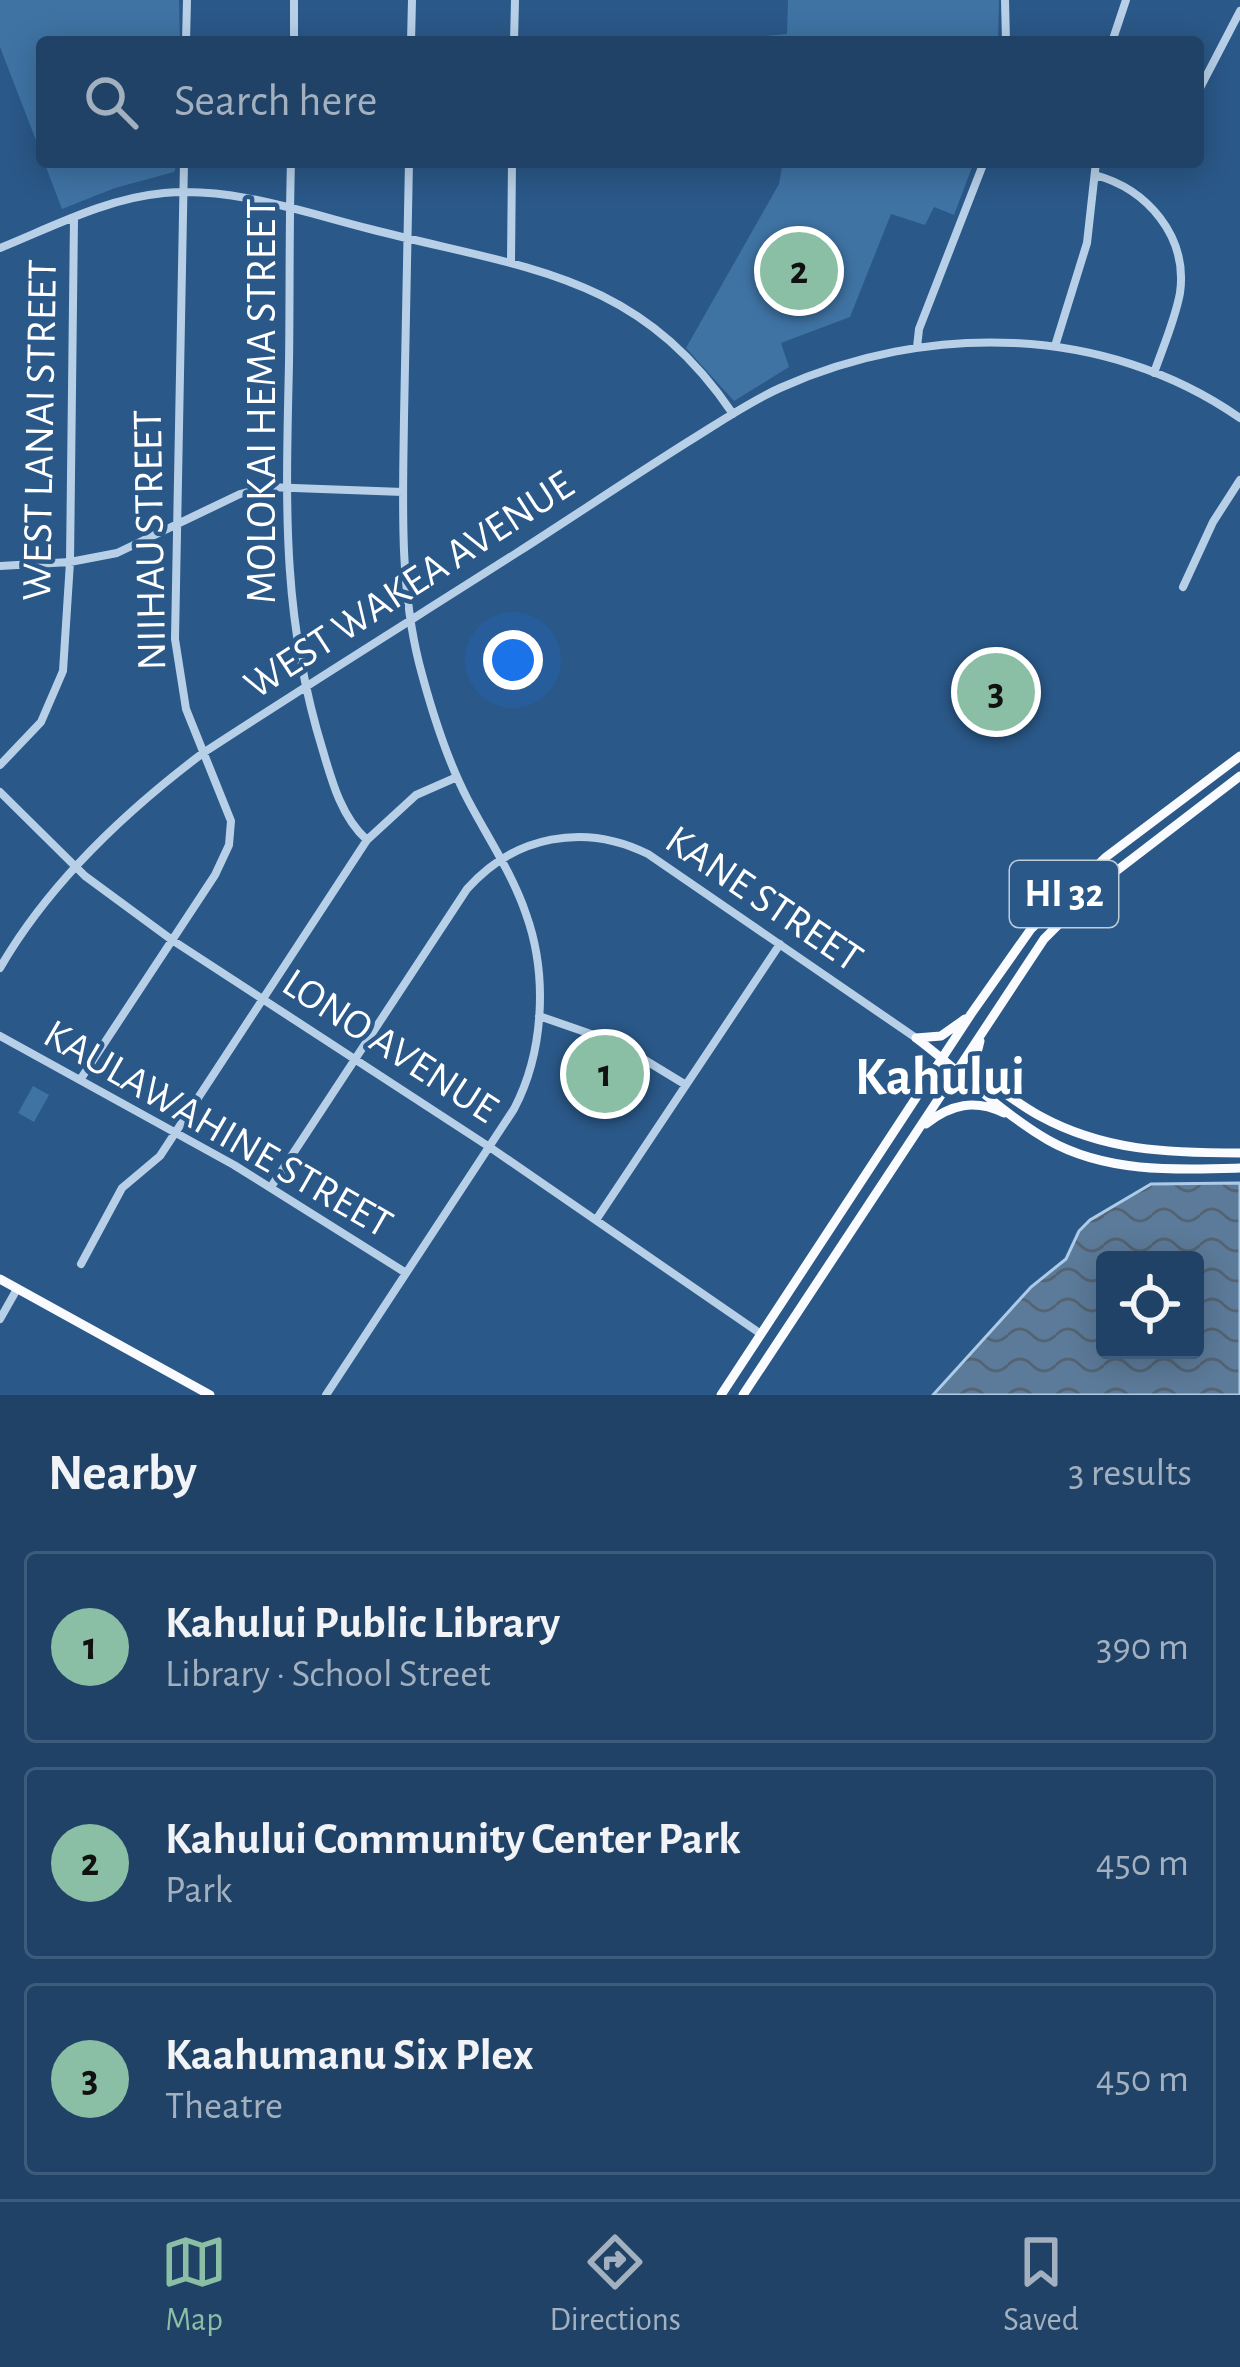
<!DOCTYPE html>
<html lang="en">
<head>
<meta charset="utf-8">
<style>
  body { margin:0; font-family:"Alegreya Sans",sans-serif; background:#28496c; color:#f1f3f6 }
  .controls { position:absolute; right:36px; bottom:36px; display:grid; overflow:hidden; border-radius:12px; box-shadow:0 6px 30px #0003 }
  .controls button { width:108px; height:108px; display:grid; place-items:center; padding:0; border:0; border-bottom:3px solid #3d5b7a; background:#204266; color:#f1f3f6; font:60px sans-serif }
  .you { position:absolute; left:513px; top:660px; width:42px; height:42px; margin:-30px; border:9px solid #fff; border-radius:50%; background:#1a73e8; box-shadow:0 0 0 18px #1a73e833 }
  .badge { display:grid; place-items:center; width:78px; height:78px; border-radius:50%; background:#8abfa5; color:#111; font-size:39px; font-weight:700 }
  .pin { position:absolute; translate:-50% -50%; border:6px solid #fff; box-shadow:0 3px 12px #0006 }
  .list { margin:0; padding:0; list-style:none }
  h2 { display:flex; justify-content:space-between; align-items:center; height:156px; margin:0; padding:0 48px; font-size:51px }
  h2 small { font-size:39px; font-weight:400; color:#a2b0bf }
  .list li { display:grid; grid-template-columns:78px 1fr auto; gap:36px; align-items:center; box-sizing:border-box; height:192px; margin:0 24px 24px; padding:0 24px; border:3px solid #3d5b7a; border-radius:12px }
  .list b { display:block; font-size:45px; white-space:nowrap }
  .list p { margin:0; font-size:39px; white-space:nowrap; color:#a2b0bf }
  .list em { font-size:39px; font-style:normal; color:#a2b0bf }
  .icon { flex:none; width:66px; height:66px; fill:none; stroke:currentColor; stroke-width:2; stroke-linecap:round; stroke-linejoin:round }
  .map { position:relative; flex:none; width:1240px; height:1395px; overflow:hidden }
  .search { position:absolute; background:#204266; box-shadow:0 6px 30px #0003; left:36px; right:36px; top:36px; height:132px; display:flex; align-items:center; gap:30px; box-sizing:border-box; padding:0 42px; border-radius:12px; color:#a2b0bf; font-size:45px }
  .sheet { height:804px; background:#204266 }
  nav { display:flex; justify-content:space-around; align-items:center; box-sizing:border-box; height:168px; border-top:3px solid #3d5b7a; background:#204266; font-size:33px; color:#a2b0bf }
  nav a { display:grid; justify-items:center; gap:6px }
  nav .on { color:#8abfa5 }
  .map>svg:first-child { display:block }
  .park { fill:#3f73a4 }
  .water { fill:url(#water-waves); stroke:#accbe8; stroke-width:3; fill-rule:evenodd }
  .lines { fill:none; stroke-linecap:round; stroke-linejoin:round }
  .minor { stroke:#b7d0e8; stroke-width:8 }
  .major { stroke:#f9fbfe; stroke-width:9 }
  .labels { text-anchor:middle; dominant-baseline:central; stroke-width:9; stroke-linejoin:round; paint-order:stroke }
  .shield { fill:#2a5888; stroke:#bfcddb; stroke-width:3 }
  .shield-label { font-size:39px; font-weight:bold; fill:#fff }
  .street-label { font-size:42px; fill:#fff; stroke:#2a5888 }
  .district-label { font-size:54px; font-weight:bold; fill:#fff; stroke:#2a5888 }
</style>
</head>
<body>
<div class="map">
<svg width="1240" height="1395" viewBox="0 0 1240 1395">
  <defs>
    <pattern id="water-waves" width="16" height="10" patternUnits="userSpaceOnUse" patternTransform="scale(3)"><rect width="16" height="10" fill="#5c7b9a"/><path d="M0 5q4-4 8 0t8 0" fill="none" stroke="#546473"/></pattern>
  </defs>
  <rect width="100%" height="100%" fill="#2a5888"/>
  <path class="park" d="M0,0H179L180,42H42V156L0,47Z
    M788,0H999L998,42L717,40L787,34Z
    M44,162H178L174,172L115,188L62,209Z
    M783,162H974L954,215L934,207L925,225L891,214L850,317L781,343L789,367L734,401L686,348L779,184Z
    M33,1086L49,1095L34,1122L18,1113Z"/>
  <path class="water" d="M1240,1183V1395H933L1031,1287L1066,1259L1079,1231L1090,1220L1151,1184ZM1195,1260V1350H1105V1260Z"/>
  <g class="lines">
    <path class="minor" d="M1005,0L1006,42
      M186,42L187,0
      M294,42V0
      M411,42L412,0
      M514,42L515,0
      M1112,42L1126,0
      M1200,88L1240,11
      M291,162C289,229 290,296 289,363C286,502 281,616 323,751C332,782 342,818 367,840
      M1095,175C1147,189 1188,236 1180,293C1175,320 1163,347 1154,373
      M0,248C52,227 107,198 164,193C234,187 303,212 370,229C523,269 636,271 733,414
      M511,261L512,162
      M1055,346L1087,243L1096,162
      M917,347L919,329L984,162
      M0,566L70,562L117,553L240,494L267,487L403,492
      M1183,587L1213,522L1240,480
      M0,765L41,722L63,671L70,562L74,218
      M0,792L85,876L172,940L491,1148L761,1334
      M0,968C49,883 126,811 203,753C307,685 413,619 518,552C574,516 629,479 686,443C717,424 747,403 780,388C927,322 1105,324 1240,418
      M539,1016L617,1043L686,1085
      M0,1036L234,1165L406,1273
      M80,1080L215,875L229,845L231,821L186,709L175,639L184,162
      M271,1187L467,889C514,836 584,822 648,854L916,1038
      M596,1220L780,944
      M81,1264L122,1188L160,1156L367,840L416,795L457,777
      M0,1319L17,1289
      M326,1395L514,1109C544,1052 548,975 526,914C512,873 488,838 468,800C446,758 431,709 419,663C399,583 403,499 404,418C406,332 407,247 409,162"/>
    <path class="major" d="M916,1038C960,1071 1000,1112 1048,1140C1106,1173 1176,1170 1240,1168
      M916,1038L941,1036L965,1019
      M980,1041L975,1061L988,1078
      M960,1068C988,1077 1013,1102 1040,1116C1104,1151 1168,1153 1240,1153
      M926,1124C951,1104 975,1099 1004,1113
      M0,1279L210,1395
      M721,1395L971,1014L1031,929L1106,857L1240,756
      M743,1395L1044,939L1098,885L1240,776"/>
  </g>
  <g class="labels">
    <rect class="shield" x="1010" y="861" width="108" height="66" rx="9"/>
    <g class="shield-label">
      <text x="1064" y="894">HI 32</text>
    </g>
    <g class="street-label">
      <text transform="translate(262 401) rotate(-90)">MOLOKAI HEMA STREET</text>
      <text transform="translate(40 430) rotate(-89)">WEST LANAI STREET</text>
      <text transform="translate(150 540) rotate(-91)">NIIHAU STREET</text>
      <text transform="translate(409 585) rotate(-33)">WEST WAKEA AVENUE</text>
      <text transform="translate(764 899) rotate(34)">KANE STREET</text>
      <text transform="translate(390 1046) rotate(33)">LONO AVENUE</text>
      <text transform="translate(218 1129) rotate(30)">KAULAWAHINE STREET</text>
    </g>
    <g class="district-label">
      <text x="940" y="1078">Kahului</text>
    </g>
  </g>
</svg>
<div class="controls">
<button><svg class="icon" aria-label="locate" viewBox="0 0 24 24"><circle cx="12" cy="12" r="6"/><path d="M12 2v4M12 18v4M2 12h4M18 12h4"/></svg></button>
</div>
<div class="you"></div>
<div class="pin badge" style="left:605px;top:1074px">1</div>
<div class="pin badge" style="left:799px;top:271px">2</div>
<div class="pin badge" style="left:996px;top:692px">3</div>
<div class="search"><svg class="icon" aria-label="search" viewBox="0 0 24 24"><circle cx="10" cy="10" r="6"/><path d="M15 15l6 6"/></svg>Search here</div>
</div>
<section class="sheet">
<h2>Nearby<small>3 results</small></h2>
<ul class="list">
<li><span class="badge">1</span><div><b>Kahului Public Library</b><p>Library · School Street</p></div><em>390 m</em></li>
<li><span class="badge">2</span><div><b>Kahului Community Center Park</b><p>Park</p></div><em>450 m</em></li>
<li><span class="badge">3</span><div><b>Kaahumanu Six Plex</b><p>Theatre</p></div><em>450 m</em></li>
</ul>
</section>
<nav>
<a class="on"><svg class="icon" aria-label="map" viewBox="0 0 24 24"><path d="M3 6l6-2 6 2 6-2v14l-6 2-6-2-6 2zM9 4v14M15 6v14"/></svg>Map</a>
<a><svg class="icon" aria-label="directions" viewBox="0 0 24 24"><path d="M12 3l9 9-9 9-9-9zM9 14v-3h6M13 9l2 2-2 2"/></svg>Directions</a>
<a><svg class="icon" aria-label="saved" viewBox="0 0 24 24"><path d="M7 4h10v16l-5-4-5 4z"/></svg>Saved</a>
</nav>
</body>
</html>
